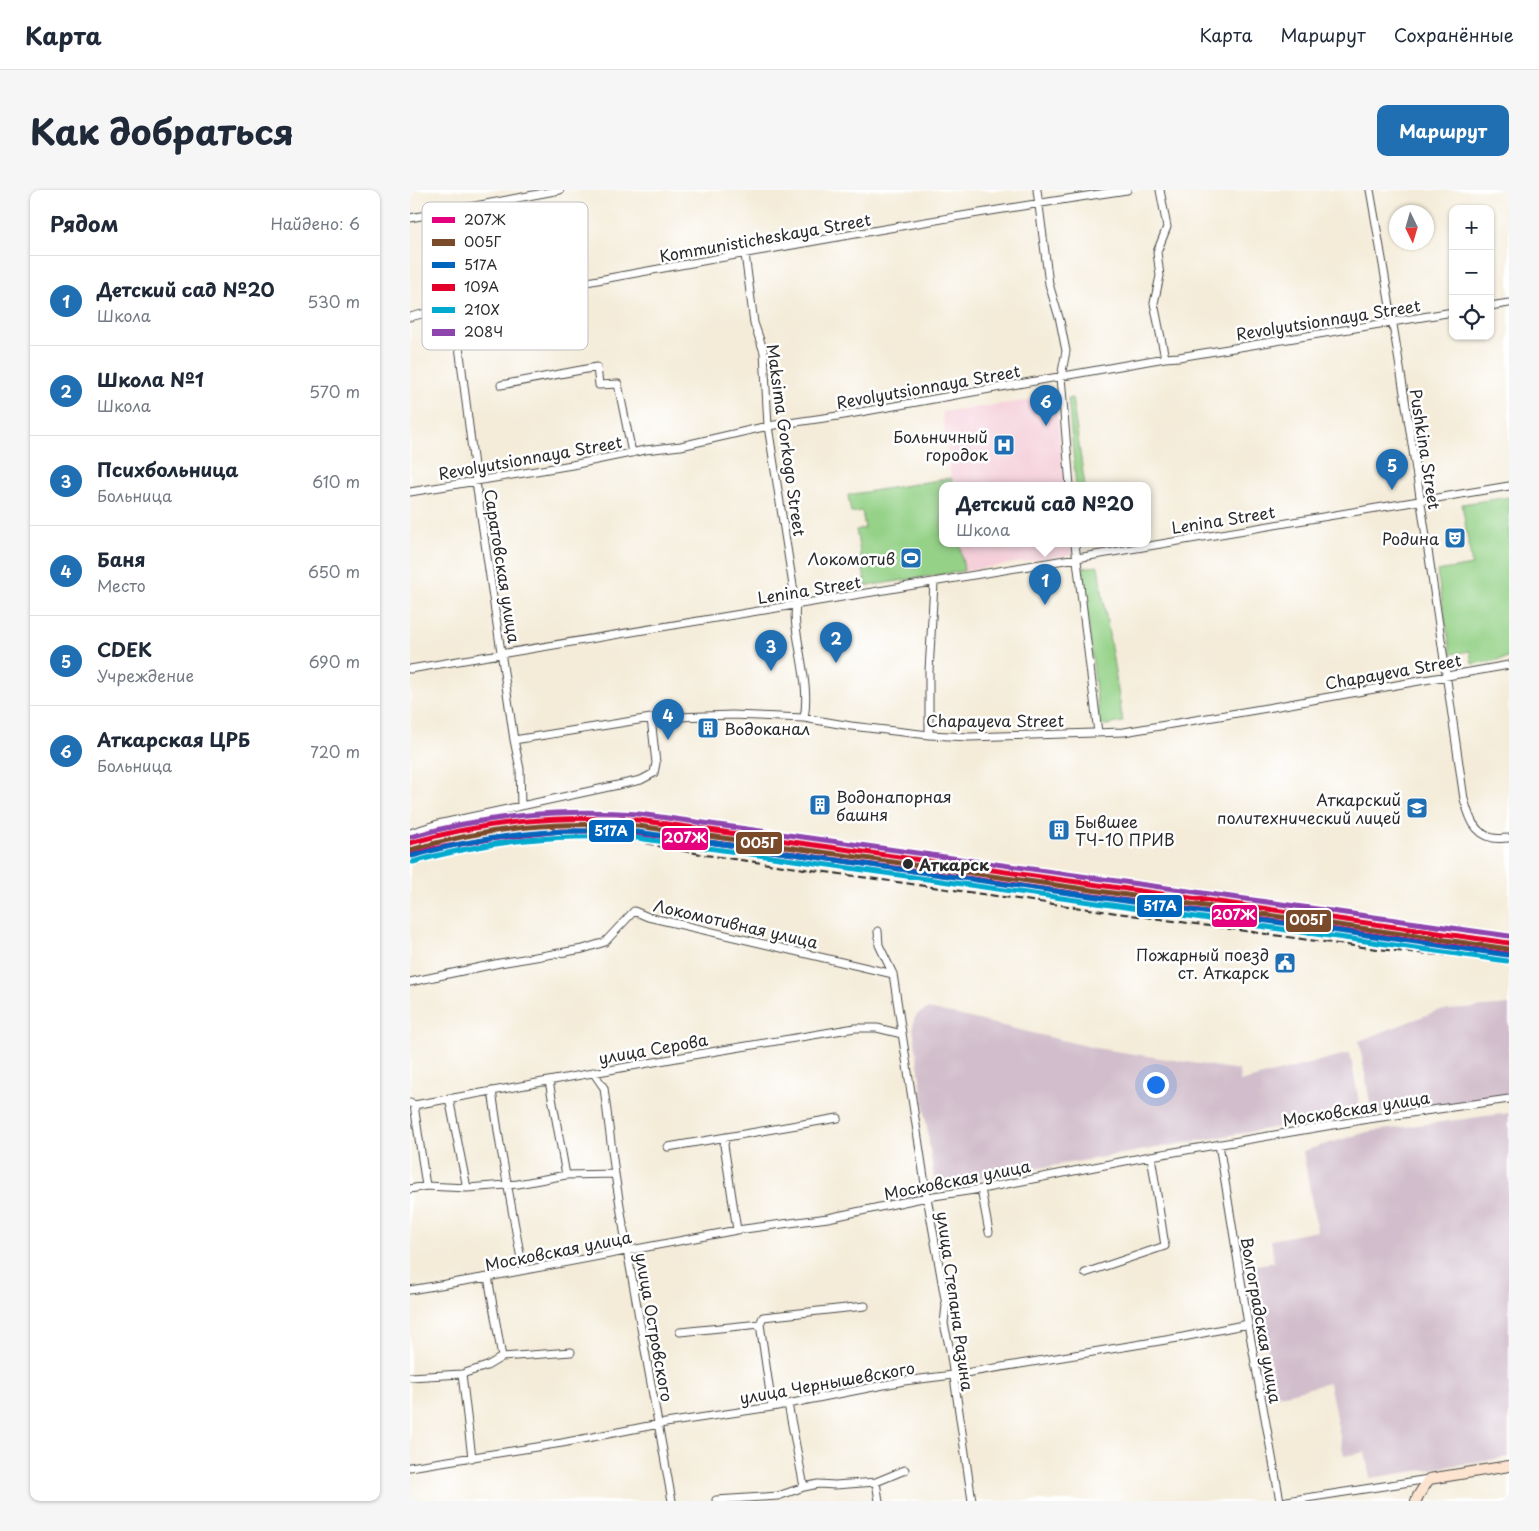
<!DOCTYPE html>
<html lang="ru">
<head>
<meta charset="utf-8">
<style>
  body { margin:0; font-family:"Playpen Sans",sans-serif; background:#f6f6f7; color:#1f2937 }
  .controls { position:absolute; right:15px; top:15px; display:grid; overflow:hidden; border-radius:10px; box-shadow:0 1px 4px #0004 }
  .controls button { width:45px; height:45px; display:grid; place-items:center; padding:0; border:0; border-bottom:1px solid #e0e1e3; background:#fff; color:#1f2937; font:25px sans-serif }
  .compass { position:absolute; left:979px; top:15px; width:45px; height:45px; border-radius:50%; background:#fff; box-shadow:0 1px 4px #0004; rotate:175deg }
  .you { position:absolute; left:745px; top:894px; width:18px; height:18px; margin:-12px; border:4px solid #fff; border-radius:50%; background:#1a73e8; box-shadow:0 0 0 8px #1a73e833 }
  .badge { display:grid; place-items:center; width:32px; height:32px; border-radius:50%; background:#1f6fb2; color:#fff; font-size:16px; font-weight:700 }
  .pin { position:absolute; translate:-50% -41px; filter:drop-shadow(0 1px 2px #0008) }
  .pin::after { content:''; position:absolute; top:26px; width:18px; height:15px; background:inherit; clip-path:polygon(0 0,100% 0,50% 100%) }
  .popup { position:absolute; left:529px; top:292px; width:212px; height:65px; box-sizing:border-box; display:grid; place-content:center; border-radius:10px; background:#fff; filter:drop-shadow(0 1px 4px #0005); font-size:16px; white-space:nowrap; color:#747a83 }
  .popup b { font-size:19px; color:#1f2937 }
  .popup::after { content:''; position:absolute; left:50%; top:100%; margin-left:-10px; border:10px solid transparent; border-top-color:#fff }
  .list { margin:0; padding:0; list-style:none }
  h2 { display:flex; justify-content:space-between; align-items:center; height:65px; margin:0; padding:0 20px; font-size:21px }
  h2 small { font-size:16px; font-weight:400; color:#747a83 }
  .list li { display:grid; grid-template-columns:32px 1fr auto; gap:15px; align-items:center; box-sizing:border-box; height:90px; padding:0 20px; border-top:1px solid #e0e1e3 }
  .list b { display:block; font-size:19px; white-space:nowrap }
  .list p { margin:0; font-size:16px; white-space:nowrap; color:#747a83 }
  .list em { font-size:16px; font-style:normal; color:#747a83 }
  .icon { flex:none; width:28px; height:28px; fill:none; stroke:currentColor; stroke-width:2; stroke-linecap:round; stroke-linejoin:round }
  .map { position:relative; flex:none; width:1099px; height:1311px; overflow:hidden; border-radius:10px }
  header { display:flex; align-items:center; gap:30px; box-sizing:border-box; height:70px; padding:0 25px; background:#fff; border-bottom:1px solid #e0e1e3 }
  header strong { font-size:24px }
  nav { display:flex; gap:28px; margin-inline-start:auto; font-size:18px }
  .intro { display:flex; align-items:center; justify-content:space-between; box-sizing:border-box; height:120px; padding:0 30px }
  h1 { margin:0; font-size:35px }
  .button { padding:12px 22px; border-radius:10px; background:#1f6fb2; color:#fff; font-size:18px; font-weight:700 }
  main { display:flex; gap:30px; padding:0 30px }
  aside { flex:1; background:#fff; border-radius:10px; box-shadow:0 1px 4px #0004 }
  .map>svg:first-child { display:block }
  .built { fill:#f5cfda }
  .industrial { fill:#d1bdcb }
  .green { fill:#95d288; stroke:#607e5a }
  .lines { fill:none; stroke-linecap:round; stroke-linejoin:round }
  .street-casing { stroke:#494845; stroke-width:9 }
  .secondary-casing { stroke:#494845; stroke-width:12 }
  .street { stroke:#fff; stroke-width:7 }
  .secondary { stroke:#fde4d1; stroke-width:10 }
  .rail { stroke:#2b2b2b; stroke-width:2; stroke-dasharray:8 4; stroke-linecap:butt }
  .rail-1-casing { stroke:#fff; stroke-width:9 }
  .rail-2-casing { stroke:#fff; stroke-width:9 }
  .rail-3-casing { stroke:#fff; stroke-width:9 }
  .rail-4-casing { stroke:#fff; stroke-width:9 }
  .rail-5-casing { stroke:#fff; stroke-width:9 }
  .rail-6-casing { stroke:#fff; stroke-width:9 }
  .rail-1 { stroke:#e5007d; stroke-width:5 }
  .rail-2 { stroke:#7a4b2a; stroke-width:5 }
  .rail-3 { stroke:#0065bd; stroke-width:5 }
  .rail-4 { stroke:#e4002b; stroke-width:5 }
  .rail-5 { stroke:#00a9ce; stroke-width:5 }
  .rail-6 { stroke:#8e44ad; stroke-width:5 }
  .stop-dot { fill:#2b2b2b; stroke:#fff; stroke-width:2 }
  .labels { text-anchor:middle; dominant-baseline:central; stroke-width:5; stroke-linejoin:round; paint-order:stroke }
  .street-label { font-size:16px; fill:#2b2b2b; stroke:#fff }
  .poi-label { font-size:16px; fill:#2b2b2b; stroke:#fff; text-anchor:end }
  .stop-label { font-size:16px; font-weight:bold; fill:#2b2b2b; stroke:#fff; text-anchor:start }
  .key { fill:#fff; stroke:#bfbfbf; stroke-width:1 }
  .key-label { font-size:14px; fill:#2b2b2b }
  .line-badge { stroke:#fff; stroke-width:2 }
  .badge-label { font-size:14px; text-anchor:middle; font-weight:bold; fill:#fff }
</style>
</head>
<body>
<header>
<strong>Карта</strong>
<nav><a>Карта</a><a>Маршрут</a><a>Сохранённые</a></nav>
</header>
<div class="intro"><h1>Как добраться</h1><a class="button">Маршрут</a></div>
<main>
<aside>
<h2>Рядом<small>Найдено: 6</small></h2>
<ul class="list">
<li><span class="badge">1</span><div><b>Детский сад №20</b><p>Школа</p></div><em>530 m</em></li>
<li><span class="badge">2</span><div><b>Школа №1</b><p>Школа</p></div><em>570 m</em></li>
<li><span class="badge">3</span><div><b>Психбольница</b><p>Больница</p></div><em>610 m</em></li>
<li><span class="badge">4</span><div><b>Баня</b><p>Место</p></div><em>650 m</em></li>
<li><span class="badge">5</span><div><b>CDEK</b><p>Учреждение</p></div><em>690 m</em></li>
<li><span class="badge">6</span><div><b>Аткарская ЦРБ</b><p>Больница</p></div><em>720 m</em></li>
</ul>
</aside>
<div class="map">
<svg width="1099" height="1311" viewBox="0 0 1099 1311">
  <rect width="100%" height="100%" fill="#fff"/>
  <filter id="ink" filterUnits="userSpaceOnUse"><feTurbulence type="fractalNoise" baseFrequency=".02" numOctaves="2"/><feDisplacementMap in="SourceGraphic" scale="10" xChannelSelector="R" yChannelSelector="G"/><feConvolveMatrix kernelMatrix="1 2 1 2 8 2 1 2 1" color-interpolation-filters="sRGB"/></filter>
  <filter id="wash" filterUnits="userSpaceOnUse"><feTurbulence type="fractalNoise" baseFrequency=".0096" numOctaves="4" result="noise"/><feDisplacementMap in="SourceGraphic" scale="20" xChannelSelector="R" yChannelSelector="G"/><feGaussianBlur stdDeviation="1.12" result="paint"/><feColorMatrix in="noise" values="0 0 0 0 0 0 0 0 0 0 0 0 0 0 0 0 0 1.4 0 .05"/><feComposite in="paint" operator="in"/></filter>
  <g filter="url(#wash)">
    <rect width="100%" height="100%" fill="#f4ecd9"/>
    <path class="built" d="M645,207L655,296H542L532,222Z
      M550,354H662L663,364L554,381Z"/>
    <path class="industrial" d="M1099,815V906L962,924L949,851L1027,821Z
      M517,819L539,823L685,858L829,880L830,892L940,863L951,923L525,996L503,837L504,829L508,824Z
      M1099,923V1267L960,1288L955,1262L934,1266L919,1193L867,1206L841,1076L864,1072L861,1050L907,1041L893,961L957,942Z"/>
    <path class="green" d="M658,208H662L675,296H666Z
      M541,288L542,296H532V354H550L554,381L456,396L446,340L455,338L452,321L441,323L438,305Z
      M1099,307V468L1062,474L1060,461L1041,464L1027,381L1062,375L1052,314Z
      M688,376L713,532L690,536L672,378Z"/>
  </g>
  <g filter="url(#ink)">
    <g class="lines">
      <g class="street-casing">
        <path id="street" d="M627,0L639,94L650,131L656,161L651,187L660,296
          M750,0L757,37L747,62L750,86L744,113L755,168
          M960,0C996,202 1025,406 1054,609C1059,626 1063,643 1083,648C1088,649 1094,648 1099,648
          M0,28L150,0
          M335,64L344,133L354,162L358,236L386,415C384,427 386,438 388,450C392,476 399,503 394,528
          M44,116L66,292L104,550
          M1080,116L1099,113
          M0,127L44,116C268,76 492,33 717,0
          M91,195L187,177L189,195L208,194L222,263
          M0,302L162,275L235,260L271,256L358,236L428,226L755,168L769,167L1043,122
          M665,354L688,543
          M0,479L1099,296
          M519,545V481L524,393
          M111,616L110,579L104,550L241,528L322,525L394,528L441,536L519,545L559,547L714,542L863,517L1099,475
          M0,643L28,634L231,590L244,583L246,573L241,528
          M468,741L469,755L483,784L517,1007L536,1115L534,1134L540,1160L562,1311
          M0,792L90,773L173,759L195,752L224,721L238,727L483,784
          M183,882L194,898L205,984L217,1060L262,1311
          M139,891L156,985
          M82,901L90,954L113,1080
          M39,908L57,998
          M0,913L4,915L289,864L445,838H467L492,844
          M4,915L16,996
          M316,947L314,955L327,1040
          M809,954L838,1134L870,1311
          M258,957L428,928
          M0,999L16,996L57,998L108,994L156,985L205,984
          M571,999L579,1042
          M675,1083L755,1056L741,966
          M78,1087L92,1167
          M0,1100L78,1087L327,1040L418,1028L517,1007L571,999L741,966L958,929L1099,909
          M350,1134L362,1217
          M270,1142L350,1134L353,1127L455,1116
          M52,1184L62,1268
          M0,1187L52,1184L77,1176L92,1167L161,1162
          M378,1214L394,1297
          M0,1277L152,1253L249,1234L362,1217L494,1191L543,1185L768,1148L838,1134
          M466,1292L469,1311
          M306,1310L368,1306L394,1297L408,1294L425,1295L466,1292L495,1280
          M877,1311L1019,1289"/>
      </g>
      <g class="secondary-casing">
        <path id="secondary" d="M1006,1311L1008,1306L1019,1289L1099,1276"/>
      </g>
      <use href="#street" class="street"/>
      <use href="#secondary" class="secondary"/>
      <path class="rail" d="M0,674C63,650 135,640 202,646C219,648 237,654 254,657C267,660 281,662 295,665L906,751L967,759L1099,772"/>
      <g class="rail-1-casing">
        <path id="rail-1" d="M0,665L22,659L80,649L151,641H197L270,648L1099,764"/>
      </g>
      <g class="rail-2-casing">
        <path id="rail-2" d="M0,660C78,637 147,631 228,636L1099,759"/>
      </g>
      <g class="rail-3-casing">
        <path id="rail-3" d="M2,666C79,644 147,638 227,642L1098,765"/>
      </g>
      <g class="rail-4-casing">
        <path id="rail-4" d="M0,653C78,631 147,625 228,630L1099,753"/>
      </g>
      <g class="rail-5-casing">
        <path id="rail-5" d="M3,672C80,650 147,644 227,648L1097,771"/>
      </g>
      <g class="rail-6-casing">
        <path id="rail-6" d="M0,647C77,625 149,619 229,624L1099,746"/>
      </g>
      <use href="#rail-1" class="rail-1"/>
      <use href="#rail-2" class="rail-2"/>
      <use href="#rail-3" class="rail-3"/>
      <use href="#rail-4" class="rail-4"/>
      <use href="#rail-5" class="rail-5"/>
      <use href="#rail-6" class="rail-6"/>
    </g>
  </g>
  <defs>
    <g id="hospital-square" transform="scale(1.125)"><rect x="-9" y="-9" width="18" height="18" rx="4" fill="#1f6fb2" stroke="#fff"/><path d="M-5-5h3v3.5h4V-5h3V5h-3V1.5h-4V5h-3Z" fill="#fff"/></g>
    <g id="theatre-square" transform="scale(1.125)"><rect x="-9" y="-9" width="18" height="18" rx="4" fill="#1f6fb2" stroke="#fff"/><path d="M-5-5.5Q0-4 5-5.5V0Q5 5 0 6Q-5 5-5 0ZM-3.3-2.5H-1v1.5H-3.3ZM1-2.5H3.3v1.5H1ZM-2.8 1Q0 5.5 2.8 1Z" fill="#fff"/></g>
    <g id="stadium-square" transform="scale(1.125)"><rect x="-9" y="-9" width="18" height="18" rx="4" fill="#1f6fb2" stroke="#fff"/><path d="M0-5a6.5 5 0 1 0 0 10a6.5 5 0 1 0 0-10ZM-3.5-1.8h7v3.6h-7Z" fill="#fff"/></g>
    <g id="building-square" transform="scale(1.125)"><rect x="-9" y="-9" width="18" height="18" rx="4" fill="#1f6fb2" stroke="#fff"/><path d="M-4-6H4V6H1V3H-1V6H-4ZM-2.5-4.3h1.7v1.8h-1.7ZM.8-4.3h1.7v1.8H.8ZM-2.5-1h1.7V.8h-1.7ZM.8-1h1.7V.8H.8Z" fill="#fff"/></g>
    <g id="school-square" transform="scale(1.125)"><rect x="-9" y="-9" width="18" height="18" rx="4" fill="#1f6fb2" stroke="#fff"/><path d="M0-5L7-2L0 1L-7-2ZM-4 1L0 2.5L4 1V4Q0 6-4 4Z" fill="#fff"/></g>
    <g id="civic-square" transform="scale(1.125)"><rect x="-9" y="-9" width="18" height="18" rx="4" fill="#1f6fb2" stroke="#fff"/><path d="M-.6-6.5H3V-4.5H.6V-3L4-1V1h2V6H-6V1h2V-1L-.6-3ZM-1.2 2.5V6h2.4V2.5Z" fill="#fff"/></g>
  </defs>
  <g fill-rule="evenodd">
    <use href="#hospital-square" x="594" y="255"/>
    <use href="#theatre-square" x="1045" y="348"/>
    <use href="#stadium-square" x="501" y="368"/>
    <use href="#building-square" x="298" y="538"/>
    <use href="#building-square" x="410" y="615"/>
    <use href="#school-square" x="1007" y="618"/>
    <use href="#building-square" x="649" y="640"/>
    <use href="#civic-square" x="875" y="773"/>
  </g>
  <circle class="stop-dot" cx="498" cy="674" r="6"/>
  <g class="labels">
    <g class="street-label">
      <text transform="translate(355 47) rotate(-10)">Kommunisticheskaya Street</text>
      <text transform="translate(918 129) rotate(-9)">Revolyutsionnaya Street</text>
      <text transform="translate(518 196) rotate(-10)">Revolyutsionnaya Street</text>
      <text transform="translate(377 250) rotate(82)">Maksima Gorkogo Street</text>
      <text transform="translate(1016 259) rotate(81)">Pushkina Street</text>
      <text transform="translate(120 267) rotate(-10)">Revolyutsionnaya Street</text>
      <text transform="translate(813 329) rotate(-9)">Lenina Street</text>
      <text transform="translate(93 376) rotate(81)">Саратовская улица</text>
      <text transform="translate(399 399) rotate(-9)">Lenina Street</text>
      <text transform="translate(983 481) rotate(-10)">Chapayeva Street</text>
      <text x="585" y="530">Chapayeva Street</text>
      <text transform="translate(326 733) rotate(13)">Локомотивная улица</text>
      <text transform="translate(243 858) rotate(-10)">улица Серова</text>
      <text transform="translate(946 918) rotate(-9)">Московская улица</text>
      <text transform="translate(547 989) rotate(-11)">Московская улица</text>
      <text transform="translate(148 1060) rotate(-11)">Московская улица</text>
      <text transform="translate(546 1111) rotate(82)">улица Степана Разина</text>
      <text transform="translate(852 1130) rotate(80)">Волгоградская улица</text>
      <text transform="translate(245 1137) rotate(80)">улица Островского</text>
      <text transform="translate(417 1192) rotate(-10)">улица Чернышевского</text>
    </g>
    <g class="poi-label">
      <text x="578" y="246">Больничный<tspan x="578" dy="18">городок</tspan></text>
      <text x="1029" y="348">Родина</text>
      <text x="485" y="368">Локомотив</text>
      <text x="314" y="538" text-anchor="start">Водоканал</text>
      <text x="426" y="606" text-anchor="start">Водонапорная<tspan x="426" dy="18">башня</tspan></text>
      <text x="991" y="609">Аткарский<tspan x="991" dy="18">политехнический лицей</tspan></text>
      <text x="665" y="631" text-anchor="start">Бывшее<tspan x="665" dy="18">ТЧ-10 ПРИВ</tspan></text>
      <text x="859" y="764">Пожарный поезд<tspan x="859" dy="18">ст. Аткарск</tspan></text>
    </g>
    <g class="stop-label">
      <text x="509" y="674">Аткарск</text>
    </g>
  </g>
  <rect x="12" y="12" width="166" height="148" rx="8" class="key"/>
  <rect x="22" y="27" width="23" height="6" fill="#e5007d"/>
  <rect x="22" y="49" width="23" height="7" fill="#7a4b2a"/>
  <rect x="22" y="72" width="23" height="6" fill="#0065bd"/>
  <rect x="22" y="94" width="23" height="7" fill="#e4002b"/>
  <rect x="22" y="117" width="23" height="6" fill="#00a9ce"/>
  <rect x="22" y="139" width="23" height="7" fill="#8e44ad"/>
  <g class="key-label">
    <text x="54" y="35">207Ж</text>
    <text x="54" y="57">005Г</text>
    <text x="54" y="80">517А</text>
    <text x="54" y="102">109А</text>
    <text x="54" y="125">210Х</text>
    <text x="54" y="147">208Ч</text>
  </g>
  <g class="line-badge">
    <rect x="178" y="629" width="47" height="24" rx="5" fill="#0065bd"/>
    <rect x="251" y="637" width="48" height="24" rx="5" fill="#e5007d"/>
    <rect x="325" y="641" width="48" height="24" rx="5" fill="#7a4b2a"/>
    <rect x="726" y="704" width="47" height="24" rx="5" fill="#0065bd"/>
    <rect x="801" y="714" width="47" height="24" rx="5" fill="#e5007d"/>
    <rect x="875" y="719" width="47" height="24" rx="5" fill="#7a4b2a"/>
  </g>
  <g class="badge-label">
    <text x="201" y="646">517А</text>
    <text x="275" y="653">207Ж</text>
    <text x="349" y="658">005Г</text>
    <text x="750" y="721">517А</text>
    <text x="824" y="730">207Ж</text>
    <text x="898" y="735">005Г</text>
  </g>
</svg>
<div class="controls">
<button>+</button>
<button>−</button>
<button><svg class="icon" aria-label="locate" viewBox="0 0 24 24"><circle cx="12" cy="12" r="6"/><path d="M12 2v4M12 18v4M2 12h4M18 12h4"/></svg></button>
</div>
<svg class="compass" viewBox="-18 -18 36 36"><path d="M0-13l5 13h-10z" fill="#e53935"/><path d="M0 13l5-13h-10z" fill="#747a83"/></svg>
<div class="you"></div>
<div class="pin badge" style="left:635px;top:415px">1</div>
<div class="popup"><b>Детский сад №20</b>Школа</div>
<div class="pin badge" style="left:426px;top:473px">2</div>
<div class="pin badge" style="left:361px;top:481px">3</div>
<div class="pin badge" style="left:258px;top:550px">4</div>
<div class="pin badge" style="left:982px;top:300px">5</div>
<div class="pin badge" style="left:636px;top:236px">6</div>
</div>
</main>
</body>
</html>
